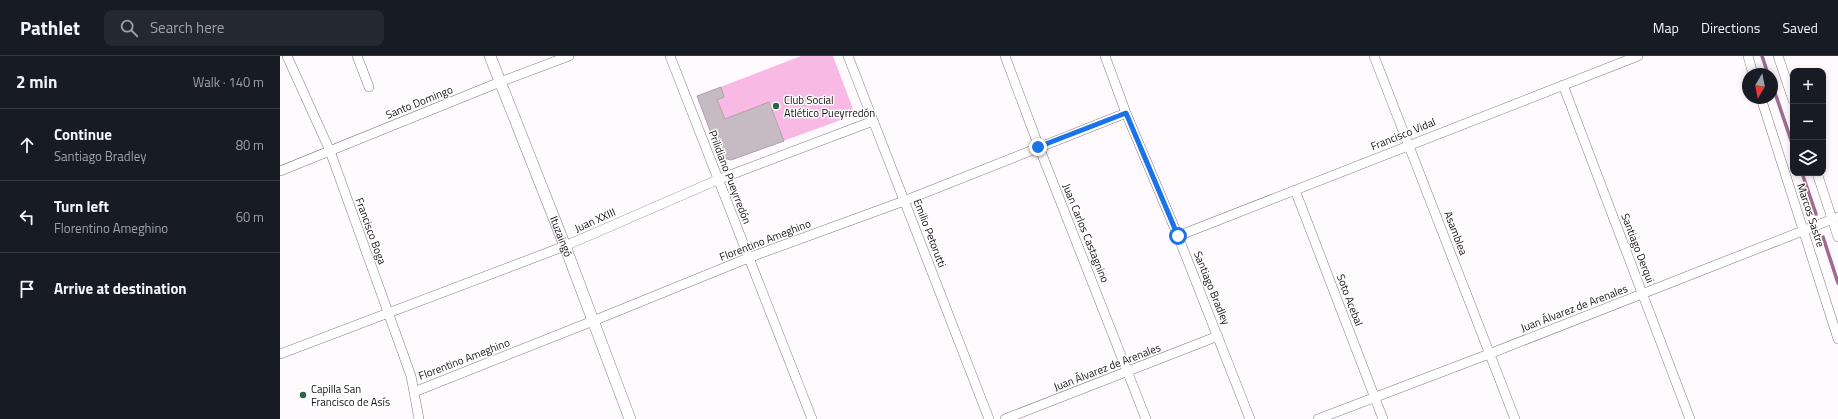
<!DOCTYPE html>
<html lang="en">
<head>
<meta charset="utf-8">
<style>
  body { margin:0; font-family:"Titillium Web",sans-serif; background:#242831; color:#f1f3f6 }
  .controls { position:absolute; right:12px; top:12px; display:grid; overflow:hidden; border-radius:8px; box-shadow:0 2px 6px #0003 }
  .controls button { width:36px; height:36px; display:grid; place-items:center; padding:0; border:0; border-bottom:1px solid #363941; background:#171b24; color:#f1f3f6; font:20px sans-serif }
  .compass { position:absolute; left:1462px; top:12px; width:36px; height:36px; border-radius:50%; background:#171b24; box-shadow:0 2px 6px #0003; rotate:190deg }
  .stop { position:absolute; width:12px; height:12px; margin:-9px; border:3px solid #1a73e8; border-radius:50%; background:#fff }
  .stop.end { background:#1a73e8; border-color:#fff; box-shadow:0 1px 4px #0008 }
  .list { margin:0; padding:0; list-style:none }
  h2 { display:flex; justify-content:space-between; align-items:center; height:52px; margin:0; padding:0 16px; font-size:17px }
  h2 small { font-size:13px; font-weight:400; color:#9ea1a6 }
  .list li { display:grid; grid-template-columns:26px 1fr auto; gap:12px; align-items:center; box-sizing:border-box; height:72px; padding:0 16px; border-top:1px solid #363941 }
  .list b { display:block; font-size:15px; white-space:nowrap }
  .list p { margin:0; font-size:13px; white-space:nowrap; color:#9ea1a6 }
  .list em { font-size:13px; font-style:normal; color:#9ea1a6 }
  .icon { flex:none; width:22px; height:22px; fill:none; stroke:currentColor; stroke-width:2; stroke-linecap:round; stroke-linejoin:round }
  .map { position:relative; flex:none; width:1558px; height:363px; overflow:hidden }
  header { display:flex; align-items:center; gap:24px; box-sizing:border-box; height:56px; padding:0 20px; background:#171b24; border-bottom:1px solid #363941 }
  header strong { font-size:19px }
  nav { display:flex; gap:22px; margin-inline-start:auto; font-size:14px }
  .search { width:280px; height:36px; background:#242831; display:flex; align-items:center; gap:10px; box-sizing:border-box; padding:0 14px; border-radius:8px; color:#9ea1a6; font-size:15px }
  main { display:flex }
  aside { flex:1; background:#171b24 }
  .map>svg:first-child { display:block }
  .grass { fill:#f8bae4 }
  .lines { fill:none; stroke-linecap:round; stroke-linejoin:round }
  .stream { stroke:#a16a90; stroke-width:3.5 }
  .building { fill:#c6bbc2; stroke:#aea3aa }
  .minor-casing { stroke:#877b83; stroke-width:10 }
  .tertiary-casing { stroke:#877b83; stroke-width:12 }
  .minor { stroke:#fff; stroke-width:9 }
  .tertiary { stroke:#fff; stroke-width:11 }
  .route { stroke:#1a73e8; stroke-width:5 }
  .poi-dot { fill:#2f6348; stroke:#fff; stroke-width:1.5 }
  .labels { text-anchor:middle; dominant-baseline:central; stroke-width:3; stroke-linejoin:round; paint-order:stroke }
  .poi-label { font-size:11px; fill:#141012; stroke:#fff; text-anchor:start }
  .street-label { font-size:11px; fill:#141012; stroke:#fff }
</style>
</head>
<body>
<header>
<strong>Pathlet</strong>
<div class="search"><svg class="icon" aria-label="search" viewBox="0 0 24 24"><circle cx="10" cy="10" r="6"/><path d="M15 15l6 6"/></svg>Search here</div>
<nav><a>Map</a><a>Directions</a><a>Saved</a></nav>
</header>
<main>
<aside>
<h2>2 min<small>Walk · 140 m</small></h2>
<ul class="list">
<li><svg class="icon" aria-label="ahead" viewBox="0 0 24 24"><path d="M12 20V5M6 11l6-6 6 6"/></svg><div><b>Continue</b><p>Santiago Bradley</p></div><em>80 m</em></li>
<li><svg class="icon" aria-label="left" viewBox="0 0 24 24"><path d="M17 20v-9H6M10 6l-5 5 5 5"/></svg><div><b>Turn left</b><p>Florentino Ameghino</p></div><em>60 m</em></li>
<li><svg class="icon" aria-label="arrive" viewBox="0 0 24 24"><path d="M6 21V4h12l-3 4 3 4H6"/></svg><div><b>Arrive at destination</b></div></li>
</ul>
</aside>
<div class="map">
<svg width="1558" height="363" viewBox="0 0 1558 363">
  <rect width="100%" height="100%" fill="#fffafd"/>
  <path class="grass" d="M521,0H553L573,53L569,61L451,104L440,101L417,40Z"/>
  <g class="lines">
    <path class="stream" d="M1482,0L1488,18
      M1492,28L1513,90
      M1522,117L1536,158
      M1543,181L1558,227"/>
  </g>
  <path class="building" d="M441,31L444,41L437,44L445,63L489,46L504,85L451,104L440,101L417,40Z"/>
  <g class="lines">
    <g class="minor-casing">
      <path id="minor" d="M7,0L50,95L131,320L139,363
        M77,0L89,31
        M390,0L532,363
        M568,0L709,363
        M725,0L759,91L866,363
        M825,0L846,57L898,180L970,363
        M1094,0L1235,363
        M1468,0L1473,18
        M1498,0L1513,44
        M1283,29L1410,363
        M1481,42L1558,283
        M0,115L220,26L289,0
        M1537,117L1558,181
        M1015,134L1103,363
        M898,180L1358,0
        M0,298L285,190L437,124L593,65
        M134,336L313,265L468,202L624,145L846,57
        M725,363L938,280
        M1038,363L1209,298L1558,161"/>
    </g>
    <g class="tertiary-casing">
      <g id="tertiary">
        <path id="s1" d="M210,0L285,190L350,363"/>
      </g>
    </g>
    <use href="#minor" class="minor"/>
    <use href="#tertiary" class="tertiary"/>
  </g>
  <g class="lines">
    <path class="route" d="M758,91L846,57L898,180"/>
  </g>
  <g class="poi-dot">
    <circle cx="496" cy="50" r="4"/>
    <circle cx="23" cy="339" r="4"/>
  </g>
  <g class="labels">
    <g class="poi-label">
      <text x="504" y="44">Club Social<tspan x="504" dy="13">Atlético Pueyrredón</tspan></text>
      <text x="31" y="333">Capilla San<tspan x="31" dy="13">Francisco de Asís</tspan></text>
    </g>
    <g class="street-label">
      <text transform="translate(139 46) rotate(-22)">Santo Domingo</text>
      <text transform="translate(1123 78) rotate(-22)">Francisco Vidal</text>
      <text transform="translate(450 121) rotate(69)">Prilidiano Pueyrredón</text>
      <text transform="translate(1531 159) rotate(72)">Marcos Sastre</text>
      <text transform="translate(315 164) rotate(-24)">Juan XXIII</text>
      <text transform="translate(91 175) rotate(70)">Francisco Boga</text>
      <text transform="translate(650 177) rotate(69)">Emilio Petorutti</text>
      <text transform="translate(806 177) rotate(68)">Juan Carlos Castagnino</text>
      <text transform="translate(1176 177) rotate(69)">Asamblea</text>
      <text stroke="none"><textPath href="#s1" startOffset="194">Ituzaingó</textPath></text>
      <text transform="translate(485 184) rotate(-21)">Florentino Ameghino</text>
      <text transform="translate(1358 192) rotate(69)">Santiago Derqui</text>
      <text transform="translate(932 232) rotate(68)">Santiago Bradley</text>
      <text transform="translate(1070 244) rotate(69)">Soto Acebal</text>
      <text transform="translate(1294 252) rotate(-21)">Juan Álvarez de Arenales</text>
      <text transform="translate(184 303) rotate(-21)">Florentino Ameghino</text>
      <text transform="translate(827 311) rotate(-21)">Juan Álvarez de Arenales</text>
    </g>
  </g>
</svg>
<div class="controls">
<button>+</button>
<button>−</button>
<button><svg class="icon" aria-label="layers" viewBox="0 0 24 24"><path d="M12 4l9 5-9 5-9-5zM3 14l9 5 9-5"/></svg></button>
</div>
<svg class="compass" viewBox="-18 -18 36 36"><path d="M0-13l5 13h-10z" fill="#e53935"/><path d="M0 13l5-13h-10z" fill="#9ea1a6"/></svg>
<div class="stop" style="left:898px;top:180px"></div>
<div class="stop end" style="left:758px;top:91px"></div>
</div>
</main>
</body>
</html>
